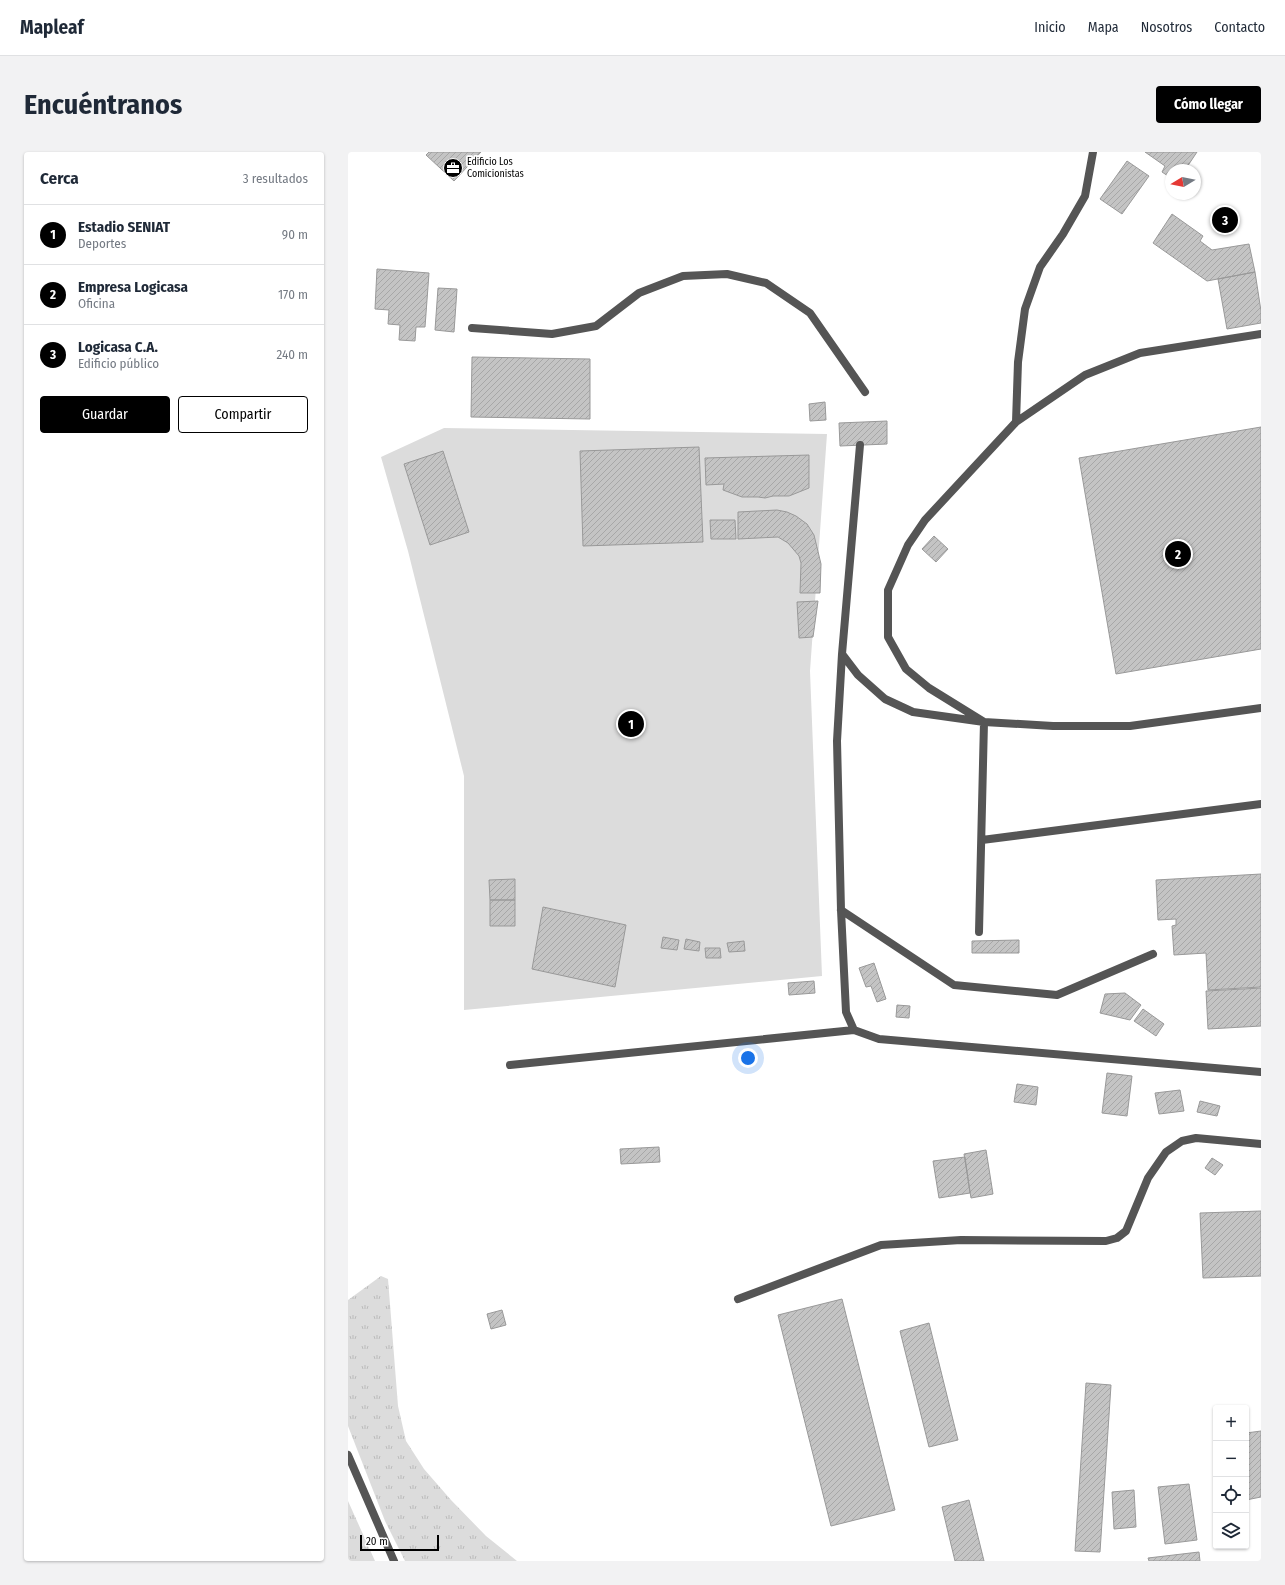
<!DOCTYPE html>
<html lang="es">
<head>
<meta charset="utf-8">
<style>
  body { margin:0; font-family:"Fira Sans Condensed",sans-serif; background:#f2f2f3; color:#1f2937 }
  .controls { position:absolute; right:12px; bottom:12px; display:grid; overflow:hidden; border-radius:4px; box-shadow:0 1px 3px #0004 }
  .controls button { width:36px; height:36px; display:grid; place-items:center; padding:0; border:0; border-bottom:1px solid #e0e1e3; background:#fff; color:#1f2937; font:20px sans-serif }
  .compass { position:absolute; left:817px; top:12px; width:36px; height:36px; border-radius:50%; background:#fff; box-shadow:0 1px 3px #0004; rotate:260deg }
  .scale { position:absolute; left:12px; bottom:10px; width:79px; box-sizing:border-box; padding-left:4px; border:2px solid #000; border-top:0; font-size:11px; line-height:14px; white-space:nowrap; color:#000; -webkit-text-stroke:3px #fff; paint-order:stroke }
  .you { position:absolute; left:400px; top:906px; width:14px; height:14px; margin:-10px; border:3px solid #fff; border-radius:50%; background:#1a73e8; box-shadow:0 0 0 6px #1a73e833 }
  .badge { display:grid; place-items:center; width:26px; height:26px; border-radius:50%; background:#000; color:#fff; font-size:13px; font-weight:700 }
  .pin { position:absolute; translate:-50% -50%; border:2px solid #fff; box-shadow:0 1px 4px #0006 }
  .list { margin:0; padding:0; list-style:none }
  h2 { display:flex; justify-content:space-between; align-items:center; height:52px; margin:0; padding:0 16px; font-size:17px }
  h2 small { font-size:13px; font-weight:400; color:#747a83 }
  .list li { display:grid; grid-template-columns:26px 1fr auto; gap:12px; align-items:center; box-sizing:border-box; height:60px; padding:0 16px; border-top:1px solid #e0e1e3 }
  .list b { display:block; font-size:15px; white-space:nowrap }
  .list p { margin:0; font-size:13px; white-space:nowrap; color:#747a83 }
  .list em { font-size:13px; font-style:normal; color:#747a83 }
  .actions { display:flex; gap:8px; padding:12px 16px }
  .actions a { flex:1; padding:9px 0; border:1px solid #000; border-radius:4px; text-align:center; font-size:14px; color:#000 }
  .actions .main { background:#000; color:#fff }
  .icon { flex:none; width:22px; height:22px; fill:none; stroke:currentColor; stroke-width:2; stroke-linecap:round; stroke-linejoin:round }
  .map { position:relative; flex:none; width:913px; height:1409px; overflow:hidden; border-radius:4px }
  header { display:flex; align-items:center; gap:24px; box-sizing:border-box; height:56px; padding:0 20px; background:#fff; border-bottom:1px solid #e0e1e3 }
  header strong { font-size:19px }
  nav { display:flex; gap:22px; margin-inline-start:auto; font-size:14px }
  .intro { display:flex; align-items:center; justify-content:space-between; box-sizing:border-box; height:96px; padding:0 24px }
  h1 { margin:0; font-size:28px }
  .button { padding:10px 18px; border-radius:4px; background:#000; color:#fff; font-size:14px; font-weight:700 }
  main { display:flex; gap:24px; padding:0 24px }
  aside { flex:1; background:#fff; border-radius:4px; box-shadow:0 1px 3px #0004 }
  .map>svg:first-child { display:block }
  .grass { fill:url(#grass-tufts) }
  .pitch { fill:#dcdcdc }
  .building { fill:url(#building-hatch); stroke:#999 }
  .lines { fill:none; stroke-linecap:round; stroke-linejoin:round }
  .service { stroke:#555; stroke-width:8 }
  .labels { text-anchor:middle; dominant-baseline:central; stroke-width:3.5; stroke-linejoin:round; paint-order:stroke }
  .poi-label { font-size:10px; fill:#000; stroke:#fff; text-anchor:start }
</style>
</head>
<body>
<header>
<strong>Mapleaf</strong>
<nav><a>Inicio</a><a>Mapa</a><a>Nosotros</a><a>Contacto</a></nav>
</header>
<div class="intro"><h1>Encuéntranos</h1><a class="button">Cómo llegar</a></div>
<main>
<aside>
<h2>Cerca<small>3 resultados</small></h2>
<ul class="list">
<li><span class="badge">1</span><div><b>Estadio SENIAT</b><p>Deportes</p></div><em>90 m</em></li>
<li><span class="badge">2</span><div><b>Empresa Logicasa</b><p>Oficina</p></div><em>170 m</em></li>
<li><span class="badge">3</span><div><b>Logicasa C.A.</b><p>Edificio público</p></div><em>240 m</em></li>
</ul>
<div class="actions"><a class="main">Guardar</a><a>Compartir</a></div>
</aside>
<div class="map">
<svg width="913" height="1409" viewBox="0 0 913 1409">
  <defs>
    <pattern id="grass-tufts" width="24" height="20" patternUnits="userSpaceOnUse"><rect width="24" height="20" fill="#dcdcdc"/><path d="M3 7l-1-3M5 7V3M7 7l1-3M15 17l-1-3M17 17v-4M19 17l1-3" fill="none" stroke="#bbb"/></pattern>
    <pattern id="building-hatch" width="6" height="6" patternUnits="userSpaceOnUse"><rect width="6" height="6" fill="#c4c4c4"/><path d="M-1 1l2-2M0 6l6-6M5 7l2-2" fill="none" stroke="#a7a7a7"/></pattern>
  </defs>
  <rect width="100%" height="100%" fill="#fff"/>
  <path class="grass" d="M33,1124L40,1127L50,1254L58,1289L76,1317L103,1348L138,1384L169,1409H57L37,1369L0,1274V1148Z
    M0,1349L27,1409H0Z"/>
  <path class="pitch" d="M96,276L479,282L462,519L474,824L116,858V624L60,399L33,305Z"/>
  <path class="building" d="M81,0H133L106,29L78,3Z
    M797,0H849L837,18H823V26L814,20L817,14Z
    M779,9L801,24L774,62L752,47Z
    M824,62L855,84L852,89L864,98L901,92L907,120L859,129L805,91Z
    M29,117L81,121L77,175H68L67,189L51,188L52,173L40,172L41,158L27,157Z
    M907,120L913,159V171L879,177L870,127Z
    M90,136L109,137L106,180L87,178Z
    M124,205L242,207V267L123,265Z
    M477,250L478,268L462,269L461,252Z
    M539,269V292L492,294L491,271Z
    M913,275V497L768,522L731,306Z
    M351,295L355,390L235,394L232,299Z
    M95,299L121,380L82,393L56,312Z
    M461,303V336L441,344H425L417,346L410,345H394L375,338L376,332L358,333L357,306Z
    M429,358L439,360L448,364L459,372L466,383L473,412L472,441H452L453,411L451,404L440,391L430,385L390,387V360Z
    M362,368H387L388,387H363Z
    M586,384L600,397L588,410L574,397Z
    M470,449L465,485L451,486L449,450Z
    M913,722V835L860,838L858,801L826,803L824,774L828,773V767L810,768L808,728Z
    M167,727V748H142L141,728Z
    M142,748H167V774H142Z
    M195,755L278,773L267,835L184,817Z
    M315,785L331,788L329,798L313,796Z
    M338,787L352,790L351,799L336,797Z
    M671,788V801H624V789Z
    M396,789L397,799L381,800L379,791Z
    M357,796H372L373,806H358Z
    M526,811L538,847L529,850L523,834L518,835L511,816Z
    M466,829L467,841L441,843L440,831Z
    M913,836V874L860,877L858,839Z
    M777,841L793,853L782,868L752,861L757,842Z
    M549,853L562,854L561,866L548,865Z
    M795,857L816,872L808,884L786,869Z
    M759,921L784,924L779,964L754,961Z
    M669,932L690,935L688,953L666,950Z
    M832,938L836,959L811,962L807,941Z
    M852,949L872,954L869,964L849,960Z
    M311,995L312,1010L273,1012L272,997Z
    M638,998L645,1042L623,1046L616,1002Z
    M617,1005L622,1041L591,1046L585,1009Z
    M864,1006L875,1013L867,1023L857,1016Z
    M913,1059V1124L855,1126L852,1061Z
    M494,1147L547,1358L483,1374L430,1163Z
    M154,1158L158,1173L143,1177L139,1162Z
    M581,1171L610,1288L581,1295L552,1179Z
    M738,1231L763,1233L752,1400L727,1399Z
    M913,1279V1345L898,1348V1281Z
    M841,1332L849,1388L817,1392L810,1335Z
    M786,1338L788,1375L766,1377L764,1340Z
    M621,1348L636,1409H607L594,1355Z
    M851,1400L852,1409H801L800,1406Z"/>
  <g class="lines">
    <path class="service" d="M124,176L204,182L248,174L291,141L335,124L379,122L418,131L462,161L517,240
      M668,270L737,223L792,201L913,182
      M512,293L494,502L510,523L537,547L565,560L636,570L705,574H782L913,556
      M494,502L489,589L493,758L498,860L506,878L531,887L913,920
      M634,688L913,652
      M493,758L606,833L709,843L805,802
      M631,780L636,570L581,536L558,517L540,485V438L560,393L577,368L668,270L670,210L677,157L692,115L715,82L737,44L745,0
      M162,913L506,878
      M390,1147L533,1093L613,1088L758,1089L769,1086L778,1079L800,1026L818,1000L834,989L848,986L913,992
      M0,1303L46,1409"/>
  </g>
  <defs>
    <g id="office-disc" transform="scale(1)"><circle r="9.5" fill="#000" stroke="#fff"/><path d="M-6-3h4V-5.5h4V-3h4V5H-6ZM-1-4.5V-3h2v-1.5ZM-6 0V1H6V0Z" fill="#fff"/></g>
  </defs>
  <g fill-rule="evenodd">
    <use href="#office-disc" x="105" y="16"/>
  </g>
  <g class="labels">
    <g class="poi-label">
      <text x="119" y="10">Edificio Los<tspan x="119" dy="12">Comicionistas</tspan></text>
    </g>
  </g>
</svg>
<div class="controls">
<button>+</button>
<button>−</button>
<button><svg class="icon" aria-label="locate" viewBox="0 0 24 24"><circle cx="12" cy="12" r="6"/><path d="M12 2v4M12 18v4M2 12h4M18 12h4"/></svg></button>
<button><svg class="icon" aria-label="layers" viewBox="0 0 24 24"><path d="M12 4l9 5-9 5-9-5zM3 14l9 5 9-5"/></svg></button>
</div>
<svg class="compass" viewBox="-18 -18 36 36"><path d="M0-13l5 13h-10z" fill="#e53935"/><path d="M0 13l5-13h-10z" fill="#747a83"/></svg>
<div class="scale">20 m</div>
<div class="you"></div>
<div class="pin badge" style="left:283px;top:572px">1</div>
<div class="pin badge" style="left:830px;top:402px">2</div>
<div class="pin badge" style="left:877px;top:68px">3</div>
</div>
</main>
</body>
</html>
